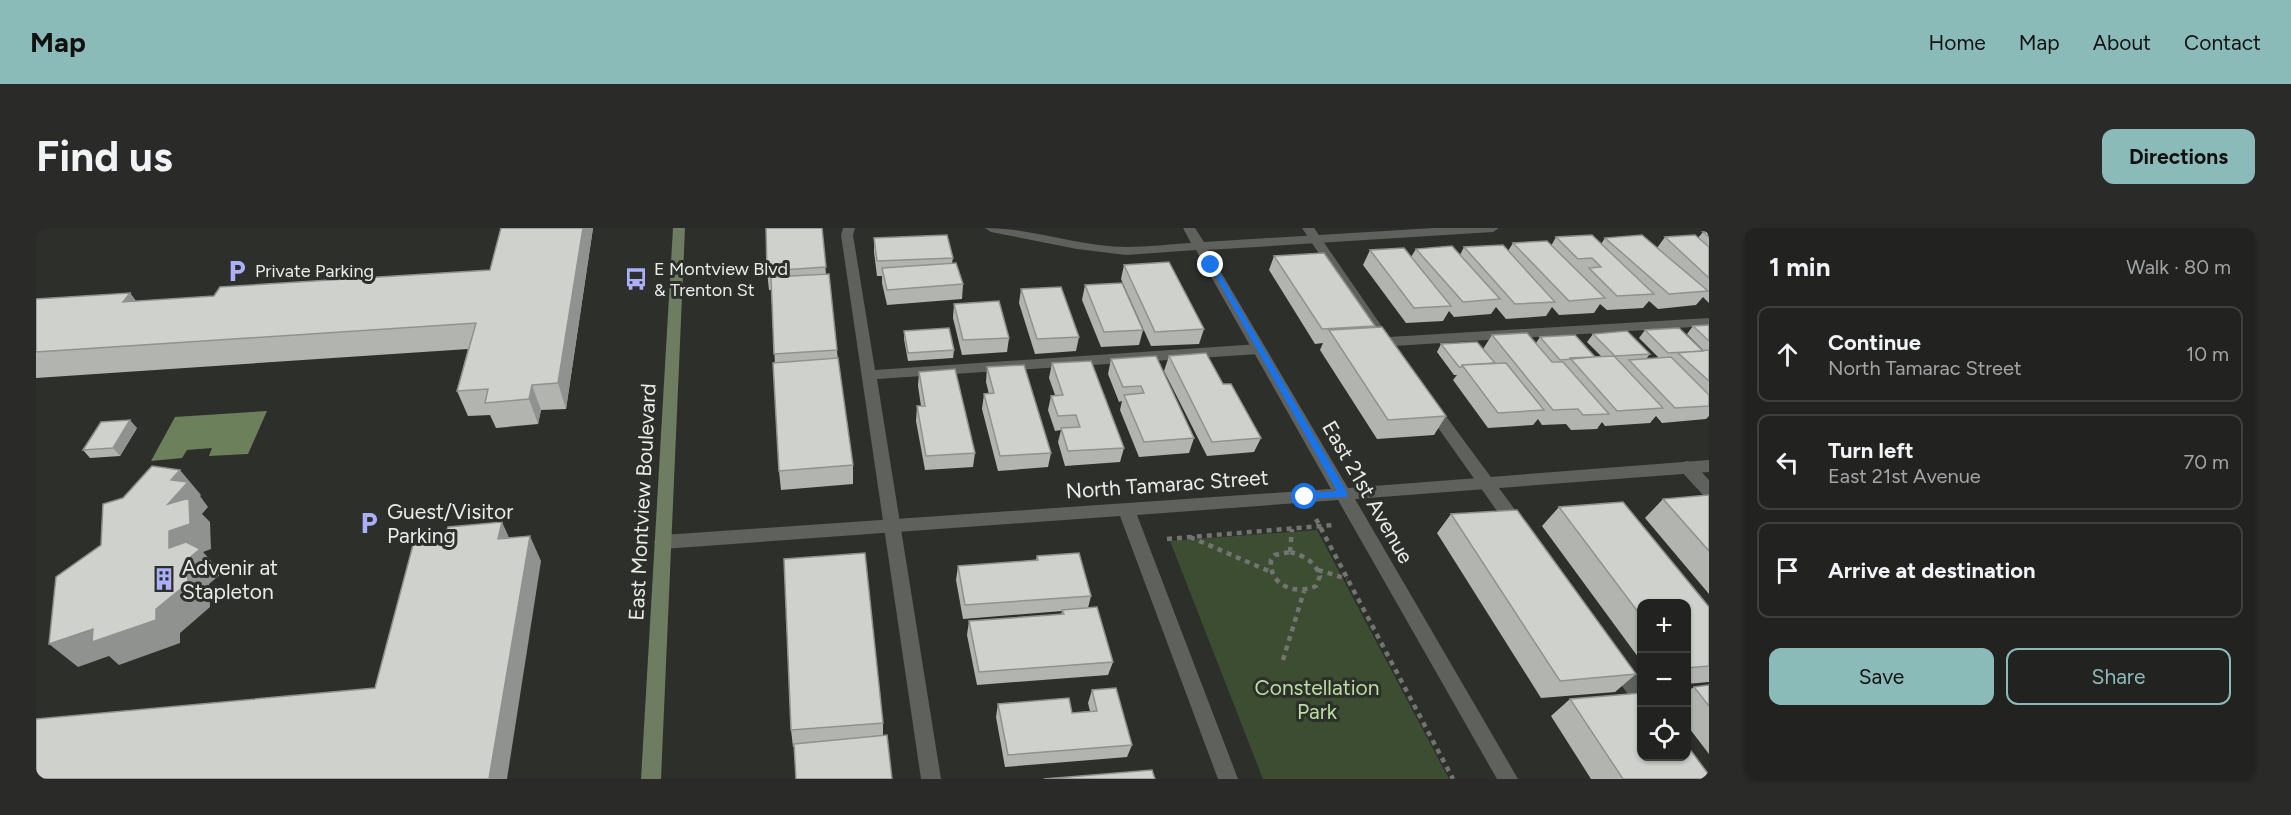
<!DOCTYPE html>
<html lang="en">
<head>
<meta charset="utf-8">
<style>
  body { margin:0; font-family:Figtree,sans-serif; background:#2a2b29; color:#f1f3f6 }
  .controls { position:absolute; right:18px; bottom:18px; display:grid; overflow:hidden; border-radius:12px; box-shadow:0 2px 4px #0004 }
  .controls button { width:54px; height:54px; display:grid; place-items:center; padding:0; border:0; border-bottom:2px solid #3f403e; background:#222320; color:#f1f3f6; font:30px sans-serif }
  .stop { position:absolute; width:18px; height:18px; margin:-14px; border:4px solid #1a73e8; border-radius:50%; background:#fff }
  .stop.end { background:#1a73e8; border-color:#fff; box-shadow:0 2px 6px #0008 }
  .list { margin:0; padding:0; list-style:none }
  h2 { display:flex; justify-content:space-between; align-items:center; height:78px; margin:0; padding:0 24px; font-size:26px }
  h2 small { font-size:20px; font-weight:400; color:#a2a4a5 }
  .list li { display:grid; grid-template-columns:39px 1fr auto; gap:18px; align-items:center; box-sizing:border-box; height:96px; margin:0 12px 12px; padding:0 12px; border:2px solid #3f403e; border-radius:12px }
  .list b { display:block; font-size:22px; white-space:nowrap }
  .list p { margin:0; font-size:20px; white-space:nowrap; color:#a2a4a5 }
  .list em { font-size:20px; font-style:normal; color:#a2a4a5 }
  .actions { display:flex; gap:12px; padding:18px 24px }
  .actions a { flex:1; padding:14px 0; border:2px solid #8bbbb9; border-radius:12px; text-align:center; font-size:21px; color:#8bbbb9 }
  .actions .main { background:#8bbbb9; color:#111 }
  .icon { flex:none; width:33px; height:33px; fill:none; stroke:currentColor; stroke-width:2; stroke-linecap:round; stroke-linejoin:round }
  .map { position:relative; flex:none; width:1673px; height:551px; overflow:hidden; border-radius:12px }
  header { display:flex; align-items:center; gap:36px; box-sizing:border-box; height:84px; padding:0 30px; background:#8bbbb9; color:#111 }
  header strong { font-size:28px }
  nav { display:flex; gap:33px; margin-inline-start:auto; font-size:21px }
  .intro { display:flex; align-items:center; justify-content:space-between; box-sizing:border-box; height:144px; padding:0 36px }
  h1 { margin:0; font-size:42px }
  .button { padding:15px 27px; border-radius:12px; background:#8bbbb9; color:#111; font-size:21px; font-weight:700 }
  main { display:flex; gap:36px; padding:0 36px }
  aside { flex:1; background:#222320; border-radius:12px; box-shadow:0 2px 4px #0004 }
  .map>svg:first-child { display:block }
  .green { fill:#3d4d31 }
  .water { fill:#6c815b }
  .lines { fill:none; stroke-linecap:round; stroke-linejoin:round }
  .path { stroke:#727471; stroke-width:4.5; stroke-dasharray:5 5; stroke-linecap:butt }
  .service { fill:#5f615d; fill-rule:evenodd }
  .minor { fill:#5f615d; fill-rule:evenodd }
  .secondary { fill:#6e7d61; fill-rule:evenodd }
  .wall { fill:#b1b4af }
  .shaded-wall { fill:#90928f }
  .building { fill:#ced1cc; stroke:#90928f; stroke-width:1.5 }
  .route { fill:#1a73e8 }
  .labels { text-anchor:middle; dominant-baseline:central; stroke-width:6; stroke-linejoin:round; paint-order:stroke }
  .far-poi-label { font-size:18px; fill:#ebecea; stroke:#2d2f2b; text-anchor:start }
  .street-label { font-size:21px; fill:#ebecea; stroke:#2d2f2b }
  .poi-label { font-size:21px; fill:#ebecea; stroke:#2d2f2b; text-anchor:start }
  .park-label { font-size:21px; fill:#bbdea0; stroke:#2d2f2b }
</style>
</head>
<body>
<header>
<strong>Map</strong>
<nav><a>Home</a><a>Map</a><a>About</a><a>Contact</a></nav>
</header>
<div class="intro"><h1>Find us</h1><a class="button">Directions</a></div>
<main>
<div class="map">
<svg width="1673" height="551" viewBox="0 0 1673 551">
  <rect width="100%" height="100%" fill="#2d2f2b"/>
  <path class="green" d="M1281,302L1413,551H1227L1134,313Z"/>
  <path class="water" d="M231,183L212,226L173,228L176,220L151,222L146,230L115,233L139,189Z"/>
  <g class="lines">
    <path class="path" d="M1280,291L1417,551
      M1154,309L1235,344
      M1131,311L1297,297
      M1254,324C1268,328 1279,333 1284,348L1280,358C1259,367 1233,358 1235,332L1239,327Z
      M1254,324L1256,301
      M1282,342L1311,351
      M1247,432L1268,363"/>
    <path class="service" d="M807,0H819L817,7L839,142L1223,116L1230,121L1223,126L841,151L905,551H885L805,7Z
      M1266,0H1278L1353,109L1673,90V98L1358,118L1357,122H1347Z
      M1393,171L1398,172L1488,294L1490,299L1488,304L1482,306L1476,304L1388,180L1386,176Z
      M1651,233L1657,235L1673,252V269L1667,267L1645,243L1643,239L1645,235Z
      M1580,426L1587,428L1606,454V479L1599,476L1573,440L1571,434L1573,428Z"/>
    <path class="minor" d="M949,0C997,0 1043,19 1091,19C1112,19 1134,16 1155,15L1147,0H1159L1168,14L1398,0H1463L1457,4L1172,22L1312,260L1673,232V244L1319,271L1482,551H1461L1302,272L1101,287L1202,551H1182L1084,288L627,321L621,319L618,314L621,309L627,307L1295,261L1160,22L1090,27L1041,21L955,4Z"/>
    <path class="secondary" d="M637,0H649L625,551H605Z"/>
  </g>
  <path class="wall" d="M465,0H557L530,181L505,182L502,196L460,200L454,187L432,188L421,163L432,121L0,150V71L94,65L100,73L178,68L454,42Z
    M786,0L790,46L817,237V256L745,262L743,243L736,62H733L731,43Z
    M1667,4H1673V75L1667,69L1660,77L1622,81L1613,73L1607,80L1571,82L1564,76L1558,85L1523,87L1516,79L1510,88L1470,91L1460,79L1455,86L1418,89L1413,83L1407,93L1370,95L1327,37L1334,22L1375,29L1380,21L1424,27L1428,19L1472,23L1477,15L1515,18L1520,9L1565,16L1569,10L1621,20L1629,9L1662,10Z
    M838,10L917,30L916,35L927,56L926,71L851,77L846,55V48H841L838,24Z
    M1238,28L1339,98V100L1410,188L1398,207L1341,211L1284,122L1287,115L1279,116L1233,42Z
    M1088,37L1168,101L1163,116L1115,118L1085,51Z
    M1049,57L1107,102L1103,117L1065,119L1046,72Z
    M985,61L1043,109L1040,123L999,126L983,75Z
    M918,76L973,110L971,124L926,127L917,90Z
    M1673,97V188L1670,191L1626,195L1620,188L1614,195L1569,198L1566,194L1561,201L1535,202L1530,196L1506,197L1502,191L1497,197L1452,200L1417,152L1421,147H1418L1401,124L1405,116L1447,121L1456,107L1500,115L1504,109L1559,129L1565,128L1551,114L1557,106L1614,126L1610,131L1623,130L1603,110L1609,102L1668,123L1651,106L1657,98Z
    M868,103L918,122L917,130L872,133L868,111Z
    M1120,128L1158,210L1153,225L1103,229L1084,182L1086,173L1083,174L1072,146L1075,131Z
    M1133,128L1187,156L1225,210L1218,224L1171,228L1128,143Z
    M1016,135L1088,220L1084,234L1029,238L1022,214L1025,202L1019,203L1012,182L1015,168L1019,167L1013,150Z
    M951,139L1015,225L1012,239L962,243L946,181L948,166H953L950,154Z
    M883,144L939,225L937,239L889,242L880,193L881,178H885L882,158Z
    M101,200L84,228L54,230L47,222Z
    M1673,267V366L1609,290L1627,271Z
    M1523,279L1673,379V454L1650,456V375H1605V433L1506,298Z
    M1415,286L1600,446L1579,464L1505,470L1401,305Z
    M1001,328L1055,368L1052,380L1077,434L1072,447L941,457L931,407L933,393L1025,387L1026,383L927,391L920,352L922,338L1000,332Z
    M1673,457V526L1650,496V464L1658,459Z
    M1056,462L1096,517L1091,529L969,539L960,489L962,476L1036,485L1054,483L1052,475Z
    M1534,471L1673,551H1555L1515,488Z
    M847,495V507L757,519L755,502Z"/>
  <path class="shaded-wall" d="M547,0H557L530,181L522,155Z
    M94,65L112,90L87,74Z
    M496,157L505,182L502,196L493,171Z
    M94,192L101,200L84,228L77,220Z
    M144,242L165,267L164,268L172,279L166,286L174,294L175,321L167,324L186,345L173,356L174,379L144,405V415L83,437L73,428L42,439L13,416L120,381L135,252Z
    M466,294L477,318L462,311Z
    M494,308L505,333L471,551H453Z"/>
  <path class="building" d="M465,0H547L522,155L496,157L493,171L449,175L452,161L421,163L440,95L0,124V71L94,65L87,74L178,68L184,59L454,42Z
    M730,0H786L790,39L731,43Z
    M1667,4H1673V9Z
    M911,7L917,30L841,33L838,10Z
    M1556,7L1618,66L1581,68L1553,40L1565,39L1556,30L1542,31L1520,9Z
    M1606,7L1672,63L1633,66L1569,10Z
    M1659,7L1673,19V50L1629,9Z
    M1511,13L1569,70L1533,73L1477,15Z
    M1467,17L1519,74L1479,76L1428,19Z
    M1416,18L1464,71L1427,74L1380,21Z
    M1368,20L1415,78L1378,80L1334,22Z
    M1288,25L1339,98L1286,101L1238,28Z
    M1133,34L1168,101L1119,104L1088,37Z
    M920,35L927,56L851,62L846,40Z
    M793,46L801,122L738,126L735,49Z
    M1086,55L1107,102L1068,104L1049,57Z
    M1025,59L1043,109L1001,111L985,61Z
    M963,73L973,110L927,112L918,76Z
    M1673,97V113L1657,98Z
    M1346,99L1410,188L1352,192L1293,102Z
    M913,100L918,122L872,125L868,103Z
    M1643,100L1667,123L1632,125L1609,102Z
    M1591,103L1614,126L1579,128L1557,106Z
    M1491,105L1516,134H1527L1573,186L1547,187L1542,181L1517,182L1456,107Z
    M1539,107L1559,129L1524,132L1504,109Z
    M1441,114L1459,135L1426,137V139H1423L1405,116Z
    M1673,122V153L1642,125Z
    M1170,125L1187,156H1195L1225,210L1176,214L1133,128Z
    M1120,128L1158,210L1108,214L1088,167L1108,165L1105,158L1087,159L1075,131Z
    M1578,128L1627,180L1581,183L1534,130Z
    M1635,129L1673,167V178L1639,180L1593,132Z
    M802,130L817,237L743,243L737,135Z
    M1055,133L1088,220L1032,223L1025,200L1044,199L1040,187L1022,188L1015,168L1027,167L1016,135Z
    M1470,135L1508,182L1462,185L1426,137Z
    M988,137L1015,225L964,228L948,166L958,165L951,139Z
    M919,141L939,225L890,228L881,178H889L883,144Z
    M94,192L77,220L47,222L65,194Z
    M116,238L144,242L135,252L152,254L132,276L153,270L154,296L133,303V320L150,314L164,321L151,332L152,355L120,381V392L56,414L57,401L13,416L20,349L65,317L67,276L87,270Z
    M1673,267V323L1627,271Z
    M1587,274L1673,379V438L1650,440V375H1605V388L1523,279Z
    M1481,282L1600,446L1524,453L1415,286Z
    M466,294L462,311L494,308L453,551H0V491L339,460L377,317L407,315L412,299Z
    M829,325L847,495L755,502L748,331Z
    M1043,325L1055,368L929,377L922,338L1002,332L1001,328Z
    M1061,379L1077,434L943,444L933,393L1028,386L1026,382Z
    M1673,457V478L1658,459Z
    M1080,460L1096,517L972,527L962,476L1033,470L1036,485L1061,483L1056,462Z
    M1605,465V528H1650V516L1673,547V551H1587L1534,471Z
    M851,507L856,551H760L758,516Z
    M1116,542L1119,551H1008Z"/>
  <path class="route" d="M1172,35L1179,37L1311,264V269L1266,271V266L1269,265L1301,263Z"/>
  <defs>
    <g id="parking-bare" transform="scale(1.8)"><path d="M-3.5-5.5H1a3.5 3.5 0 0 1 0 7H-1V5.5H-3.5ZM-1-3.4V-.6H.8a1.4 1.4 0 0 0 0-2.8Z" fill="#acaffb" stroke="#2d2f2b" stroke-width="2.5" paint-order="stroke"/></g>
    <g id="bus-bare" transform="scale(1.8)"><path d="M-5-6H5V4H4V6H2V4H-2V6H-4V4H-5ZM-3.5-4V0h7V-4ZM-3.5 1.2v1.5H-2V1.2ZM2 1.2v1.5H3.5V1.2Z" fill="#acaffb" stroke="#2d2f2b" stroke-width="2.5" paint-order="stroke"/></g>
    <g id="building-bare" transform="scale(1.8)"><path d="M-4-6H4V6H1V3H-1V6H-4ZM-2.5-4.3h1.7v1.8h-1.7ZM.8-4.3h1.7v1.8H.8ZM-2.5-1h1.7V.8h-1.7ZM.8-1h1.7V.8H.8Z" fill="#acaffb" stroke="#2d2f2b" stroke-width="2.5" paint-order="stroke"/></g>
  </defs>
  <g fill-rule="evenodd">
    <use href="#parking-bare" x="201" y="43"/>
    <use href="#bus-bare" x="600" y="51"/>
    <use href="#parking-bare" x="333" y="295"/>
    <use href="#building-bare" x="128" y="351"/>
  </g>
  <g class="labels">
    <g class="far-poi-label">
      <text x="618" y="41">E Montview Blvd<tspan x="618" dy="21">&amp; Trenton St</tspan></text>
      <text x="219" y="43">Private Parking</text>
    </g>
    <g class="street-label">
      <text transform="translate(1131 256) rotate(-4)">North Tamarac Street</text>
      <text transform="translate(1332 264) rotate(60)">East 21st Avenue</text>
      <text transform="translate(606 274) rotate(-87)">East Montview Boulevard</text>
    </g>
    <g class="poi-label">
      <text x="351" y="283">Guest/Visitor<tspan x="351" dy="24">Parking</tspan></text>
      <text x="146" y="339">Advenir at<tspan x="146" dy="24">Stapleton</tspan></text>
    </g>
    <g class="park-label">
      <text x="1281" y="459">Constellation<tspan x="1281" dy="24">Park</tspan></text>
    </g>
  </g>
</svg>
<div class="controls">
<button>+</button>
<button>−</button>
<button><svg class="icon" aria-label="locate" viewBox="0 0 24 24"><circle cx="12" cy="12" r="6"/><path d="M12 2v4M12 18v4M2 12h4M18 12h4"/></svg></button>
</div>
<div class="stop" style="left:1269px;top:269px"></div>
<div class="stop end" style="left:1175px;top:37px"></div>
</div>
<aside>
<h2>1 min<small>Walk · 80 m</small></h2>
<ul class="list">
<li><svg class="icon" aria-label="ahead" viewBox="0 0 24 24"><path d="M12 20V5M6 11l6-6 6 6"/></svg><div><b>Continue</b><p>North Tamarac Street</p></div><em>10 m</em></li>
<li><svg class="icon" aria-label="left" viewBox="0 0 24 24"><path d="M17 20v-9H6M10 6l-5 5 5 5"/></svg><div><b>Turn left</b><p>East 21st Avenue</p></div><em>70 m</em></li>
<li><svg class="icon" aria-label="arrive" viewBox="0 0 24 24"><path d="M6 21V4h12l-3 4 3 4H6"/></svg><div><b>Arrive at destination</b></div></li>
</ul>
<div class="actions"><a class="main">Save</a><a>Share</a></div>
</aside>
</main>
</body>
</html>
